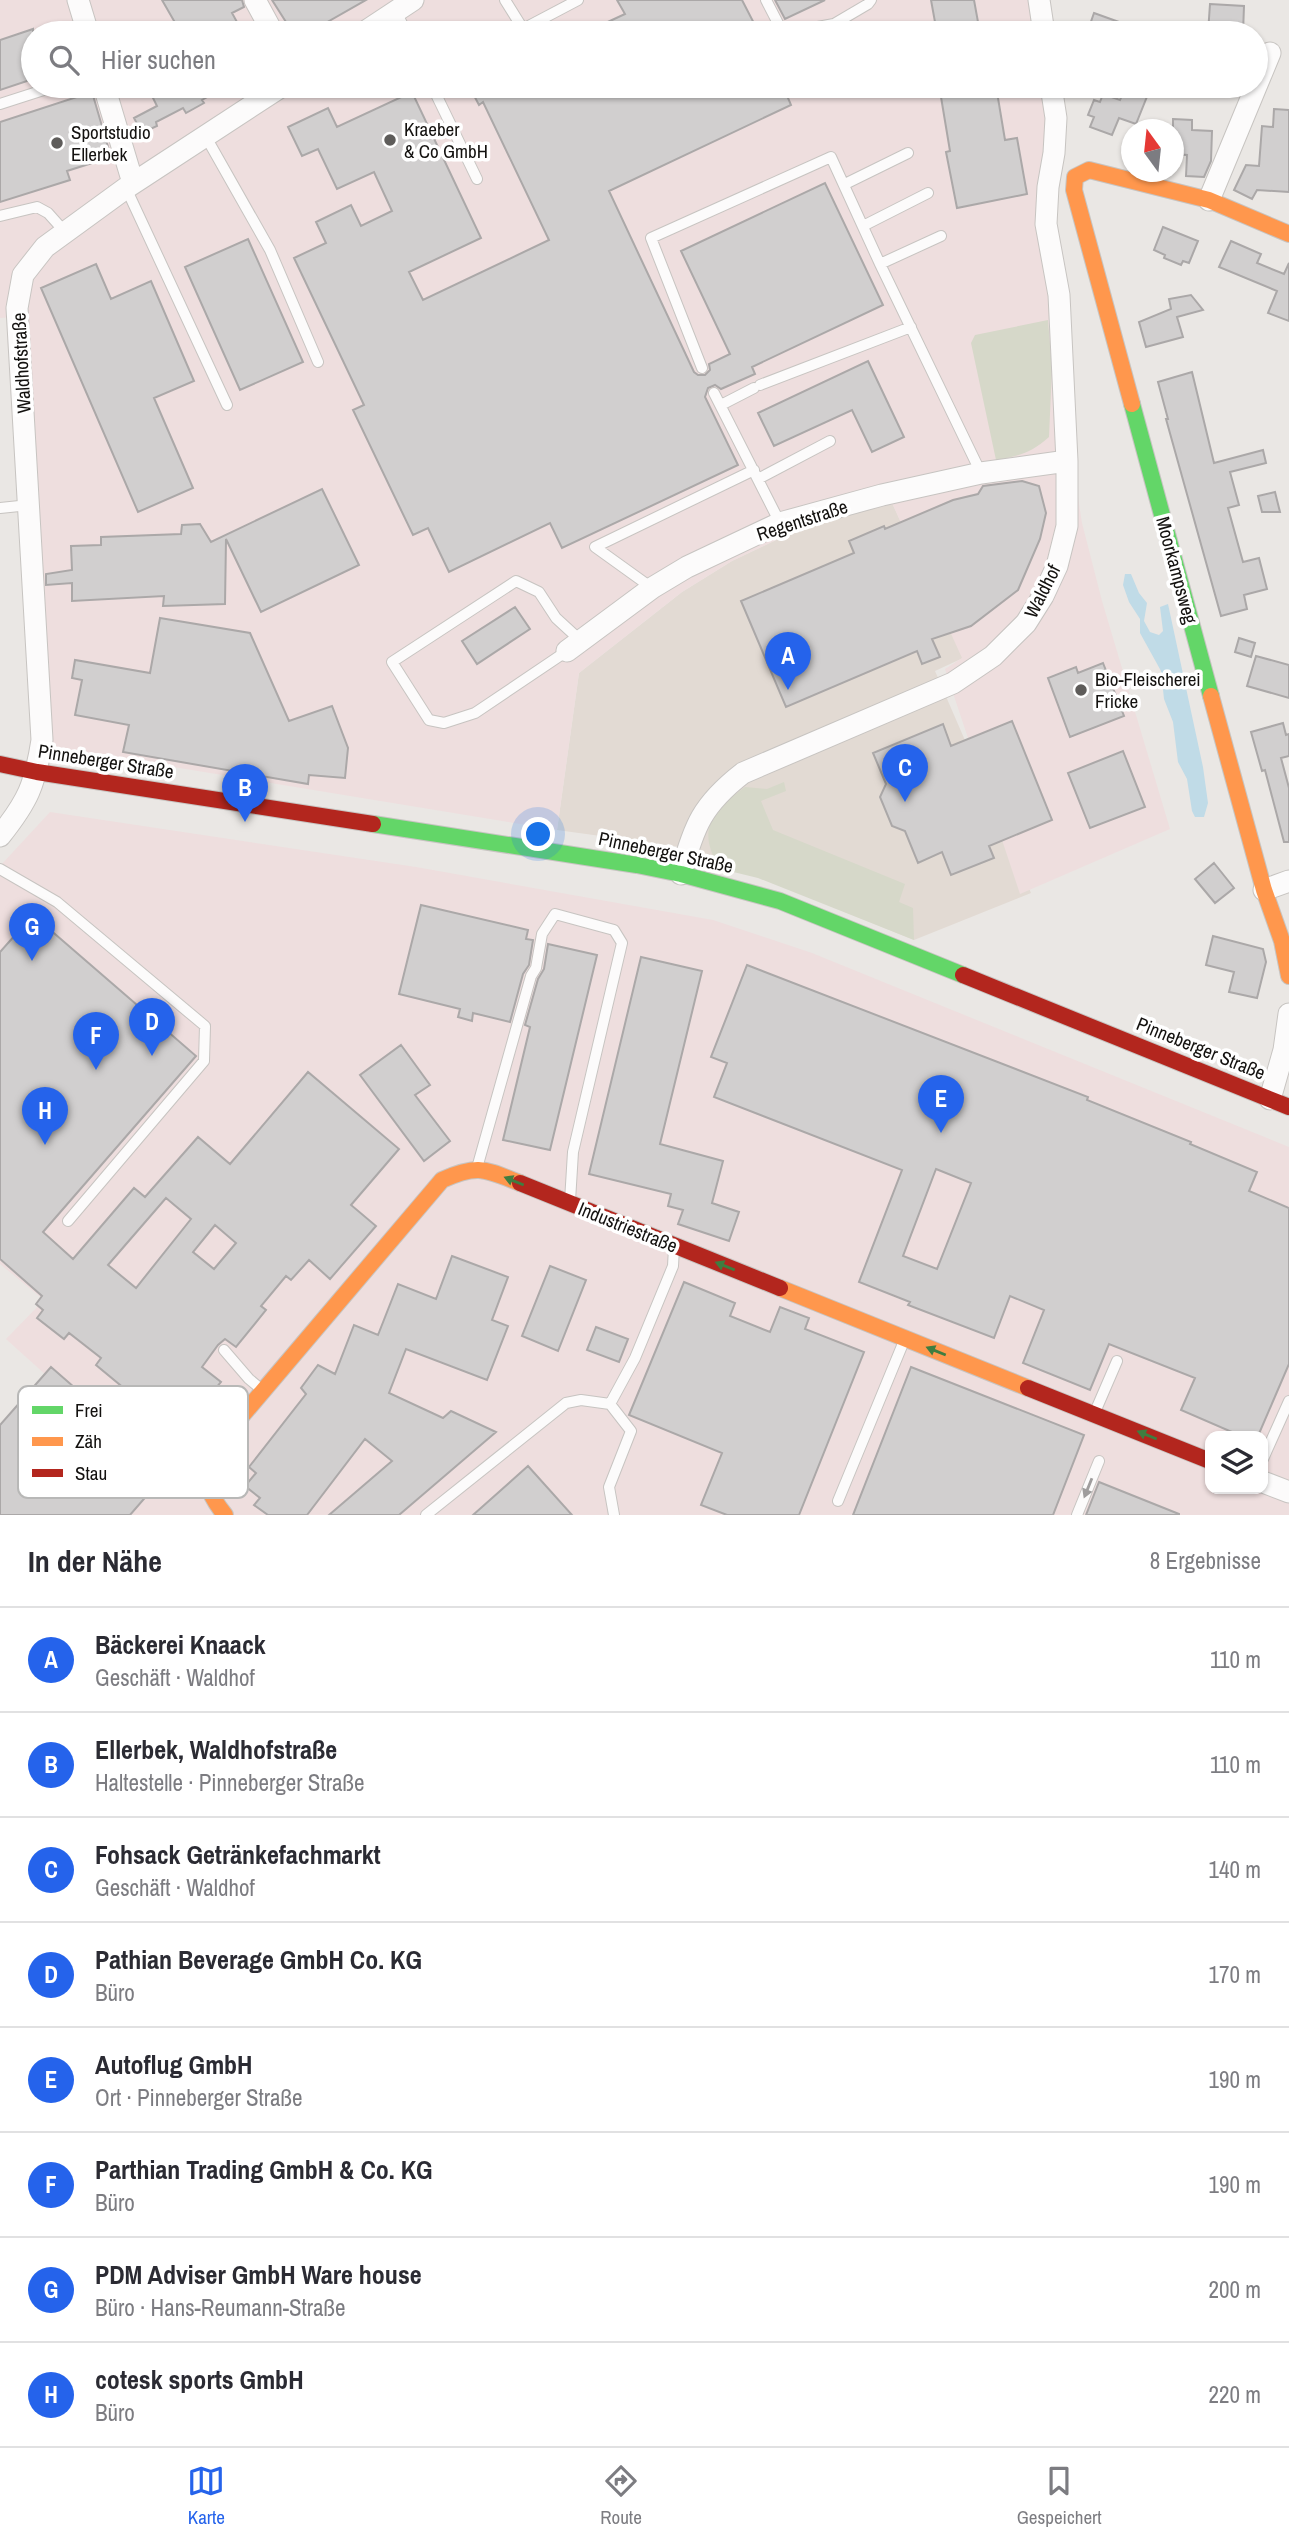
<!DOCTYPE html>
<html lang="de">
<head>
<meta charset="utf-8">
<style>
  body { margin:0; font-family:"Archivo Narrow",sans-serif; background:#f7f7f7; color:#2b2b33 }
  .controls { position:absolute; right:21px; bottom:21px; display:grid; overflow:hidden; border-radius:14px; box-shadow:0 2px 5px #0004 }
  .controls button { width:63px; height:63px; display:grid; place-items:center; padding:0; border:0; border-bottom:2px solid #e1e1e2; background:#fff; color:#2b2b33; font:35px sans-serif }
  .compass { position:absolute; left:1121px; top:119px; width:63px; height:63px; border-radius:50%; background:#fff; box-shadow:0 2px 5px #0004; rotate:345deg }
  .you { position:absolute; left:539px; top:835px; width:24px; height:24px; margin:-18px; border:5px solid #fff; border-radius:50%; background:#1a73e8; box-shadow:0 0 0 10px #1a73e833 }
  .badge { display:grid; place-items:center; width:46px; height:46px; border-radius:50%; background:#2563eb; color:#fff; font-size:23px; font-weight:700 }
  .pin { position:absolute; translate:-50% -58px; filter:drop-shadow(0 2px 4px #0008) }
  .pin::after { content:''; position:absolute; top:37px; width:24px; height:21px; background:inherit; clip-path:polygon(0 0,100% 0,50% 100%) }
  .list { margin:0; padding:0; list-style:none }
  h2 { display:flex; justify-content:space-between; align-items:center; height:91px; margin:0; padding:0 28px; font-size:30px }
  h2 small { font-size:23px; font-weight:400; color:#7c7c81 }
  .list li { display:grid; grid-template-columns:46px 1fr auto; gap:21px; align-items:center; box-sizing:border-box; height:105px; padding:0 28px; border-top:2px solid #e1e1e2 }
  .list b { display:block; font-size:26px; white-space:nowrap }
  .list p { margin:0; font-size:23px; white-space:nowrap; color:#7c7c81 }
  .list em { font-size:23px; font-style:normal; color:#7c7c81 }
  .icon { flex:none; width:38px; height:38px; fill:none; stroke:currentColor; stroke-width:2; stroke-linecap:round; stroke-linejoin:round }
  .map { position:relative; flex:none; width:1289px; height:1515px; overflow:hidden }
  .search { position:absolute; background:#fff; box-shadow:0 2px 5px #0004; left:21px; right:21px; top:21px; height:77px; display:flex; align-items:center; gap:18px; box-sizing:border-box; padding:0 24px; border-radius:38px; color:#7c7c81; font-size:26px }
  .sheet { height:931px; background:#fff }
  nav { display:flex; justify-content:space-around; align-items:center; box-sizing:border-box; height:98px; border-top:2px solid #e1e1e2; background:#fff; font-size:19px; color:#7c7c81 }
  nav a { display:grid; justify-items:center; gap:4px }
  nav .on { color:#2563eb }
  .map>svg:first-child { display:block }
  .built { fill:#e2dad3 }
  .industrial { fill:#eedede; fill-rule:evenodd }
  .green { fill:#d6d8c9 }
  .water { fill:#c0dbe7 }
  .building { fill:#d1cfcf; stroke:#aba8a8; stroke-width:2; fill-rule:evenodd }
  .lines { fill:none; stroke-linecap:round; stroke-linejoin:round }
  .lane-casing { stroke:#c7c4c1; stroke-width:12 }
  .street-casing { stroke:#c7c4c1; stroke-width:23 }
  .fast-casing { stroke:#c7c4c1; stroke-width:18 }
  .slow-casing { stroke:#c7c4c1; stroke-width:18 }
  .jam-casing { stroke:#c7c4c1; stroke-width:18 }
  .lane { stroke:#fcfbfb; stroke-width:10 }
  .street { stroke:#fcfbfb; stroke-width:21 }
  .fast { stroke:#63d668; stroke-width:16 }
  .slow { stroke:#ff974d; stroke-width:16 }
  .jam { stroke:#b3261e; stroke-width:16 }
  .oneway { fill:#3f7d40 }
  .oneway2 { fill:#9f9d9d }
  .poi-dot { fill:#5e5c5a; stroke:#fff; stroke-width:2.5 }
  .labels { text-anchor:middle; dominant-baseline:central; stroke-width:7; stroke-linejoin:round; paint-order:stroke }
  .poi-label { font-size:19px; fill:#13110f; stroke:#fff; text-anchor:start }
  .street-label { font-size:19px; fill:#13110f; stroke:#fff }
  .key { fill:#fff; stroke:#b8b8b7; stroke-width:2 }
  .key-label { font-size:19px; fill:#13110f }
</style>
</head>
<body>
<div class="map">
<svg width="1289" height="1515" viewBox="0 0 1289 1515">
  <rect width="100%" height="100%" fill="#eae7e4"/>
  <path class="built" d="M882,503L893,505L963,658L935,671L1031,893L914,940L688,848L557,830L579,673L682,592L732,561L816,521Z"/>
  <path class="industrial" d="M0,0H1029L1034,33H33V86H1042L1048,125L1054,343L1082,523L1102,601L1170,829L1020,894L945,669L962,658L893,505L882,504L816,521L732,561L682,592L579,673L557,830L33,744L14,317L0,318Z
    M50,812L416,867L713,920L812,953L1289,1147V1515H0V1428L47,1376L6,1339L44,1300L0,1264V866ZM1210,1436H1263V1489H1210Z"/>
  <path class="green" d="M1048,320L1052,368L1049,437C1031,453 1019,456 996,460L971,343L975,335Z
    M784,782L786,791L761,801L773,830L905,884L899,902L913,908L914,940L758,878L721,869C695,831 712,811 745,787L767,789Z"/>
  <path class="water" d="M1125,574H1131L1139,593L1147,603L1144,621L1150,632L1159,635L1163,631L1160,607L1168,604L1203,767L1208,803L1204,817H1195L1192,811L1187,779L1178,762L1173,722L1164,699L1161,671L1140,633V619L1129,602L1123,585Z"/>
  <path class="building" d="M162,0H242L244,7L232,13L243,33H181Z
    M272,0H366L308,33H293Z
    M617,0H742L759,33H584L625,14Z
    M775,0H825L785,19Z
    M931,0H974L980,33H937Z
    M1210,4L1244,6L1243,33H1208Z
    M1094,13L1144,31V33H1087Z
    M33,29V79L0,90V40Z
    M165,86H227L202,100L204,103L186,113L183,108L156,122L157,126L142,133L134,118L157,106L151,94Z
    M469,86H783L791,105L609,191L694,372L698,375H705L710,370L709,364L730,354L681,251L825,183L883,305L752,367L755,374L721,389L715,385L708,388L705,397L738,465L562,548L550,523L449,572L428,528L413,535L353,410L364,405L294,258L326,243L316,222L351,205L361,226L392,211L374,172L337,189L318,149L302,156L288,127L328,108L337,127L412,92L481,238L409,272L423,300L549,240L483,102L479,105Z
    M946,86H996L1005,140L1017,138L1027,194L957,208L946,152L950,151L941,97L948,96Z
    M1126,86L1148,94L1136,124L1119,118L1112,135L1090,127L1094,117L1088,115L1094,100L1100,102L1103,94L1120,100Z
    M92,92L111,157L67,171L70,180L0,202V122Z
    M1274,109L1289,110V192L1257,190L1252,199L1234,190L1246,165L1259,166L1262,126L1273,127Z
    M1173,119L1192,120V130L1212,131L1211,161L1204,177L1186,176L1187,155L1173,154Z
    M1163,227L1198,241L1189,263L1183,261L1181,265L1164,258L1165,255L1154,250Z
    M248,239L303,362L240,390L185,267Z
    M1231,241L1261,254L1257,263L1284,274L1289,263V321L1268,313L1277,291L1219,267Z
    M96,264L111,299L151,281L194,381L154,398L193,488L138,512L41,288Z
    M1191,295L1203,310L1177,317L1183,337L1146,347L1139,322L1171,309L1169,299Z
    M868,361L904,437L872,452L852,410L774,446L758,413Z
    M1192,372L1214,463L1263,450L1266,463L1230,472L1239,505L1228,508L1243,562L1259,558L1267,589L1244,595L1247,609L1221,616L1166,419H1168L1158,382Z
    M1022,481L1039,486L1046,513L1040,539L1018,590L971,626L932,639L940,657L922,664L917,651L786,707L741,601L854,553L849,541L884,526L885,529L953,500L978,494L983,486Z
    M322,489L359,565L261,612L226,539L225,604L163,606L164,596L72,601V583L46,585V574L72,570L71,546L101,545V537L181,534L182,525L200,524L211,542Z
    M1275,492L1280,512H1262L1258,496Z
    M515,607L530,629L477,664L462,641Z
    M160,618L250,633L289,721L332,706L348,748L345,778L309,775L308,784L123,752L129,725L75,715L82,680L72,678L75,660L150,673Z
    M1239,638L1255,643L1251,657L1235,652Z
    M1256,656L1289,665V698L1247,686Z
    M1103,663L1124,716L1070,737L1048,678L1076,667L1078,673Z
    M1012,721L1052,820L989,846L994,858L951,875L942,852L918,863L905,831L892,826L880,797L886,784L873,753L943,724L951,746Z
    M1283,723L1286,735L1289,734V756L1281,758L1289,788V842H1284L1265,770L1262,771L1251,732Z
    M1123,751L1145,807L1090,828L1068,773Z
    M1214,863L1234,888L1215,903L1195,879Z
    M421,905L528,930L526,939L533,940L529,965L523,974L510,1022L473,1013L472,1021L458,1017L460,1009L399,994Z
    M33,915L196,1056L43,1232L73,1259L134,1188L145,1197L198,1137L230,1164L308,1072L399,1149L351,1205L376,1226L330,1279L309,1260L291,1280L286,1276L261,1306L266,1310L236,1347L225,1339L218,1345L202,1367L221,1382L211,1394L218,1399L203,1417L197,1412L184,1427L153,1402L148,1408L96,1365L101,1358L69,1333L64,1339L37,1318L43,1310L36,1304L42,1296L0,1259V952ZM166,1198L191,1219L136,1288L108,1265ZM215,1225L236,1243L214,1269L193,1252Z
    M1213,936L1263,949L1266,962L1257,998L1229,992L1234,972L1206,965Z
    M548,944L597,955L550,1150L503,1140L530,1027L525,1025L538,979L544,969Z
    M641,957L702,971L660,1144L723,1161L712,1203L739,1212L729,1241L678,1224L683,1210L668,1206L671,1194L589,1174Z
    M747,965L1088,1097L1087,1100L1191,1142L1190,1144L1257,1172L1249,1191L1289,1208V1364L1258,1436H1241L1181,1410L1195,1378L1109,1344L1090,1390L1023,1363L1044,1310L1010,1296L994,1338L908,1305L910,1302L859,1282L902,1170L714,1097L727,1063L711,1057ZM936,1169L971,1183L937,1269L903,1256Z
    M401,1045L430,1085L415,1095L450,1141L424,1161L360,1075Z
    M452,1256L508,1277L492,1320L508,1326L487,1380L406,1349L389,1393L443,1418L451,1411L496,1432L399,1515H329L392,1461L365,1439L307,1515H268L254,1505L260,1498L245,1486L256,1473L249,1467L306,1394L301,1388L318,1365L335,1374L354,1325L378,1335L398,1284L436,1299Z
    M550,1266L586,1280L558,1351L522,1336Z
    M684,1282L735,1303L730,1316L770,1332L780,1307L809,1318L805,1329L864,1352L799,1515H727L701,1505L722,1453L629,1415Z
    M596,1327L628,1339L619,1362L587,1350Z
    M51,1367L169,1470L130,1515H0V1425Z
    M911,1367L1084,1435L1053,1515H853Z
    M528,1466L572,1515H473Z
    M1099,1482L1179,1514V1515H1086Z"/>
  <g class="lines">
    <g class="lane-casing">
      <path id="lane" d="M505,0L523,29L578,0
        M766,0L783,33
        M396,12L407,33
        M785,33L834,24L868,4L871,0
        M432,86L477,179
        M0,104L56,86
        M206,137L270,250L318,362
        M845,184L908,153
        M126,188L227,405
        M0,216L37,207L48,213L65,232
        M863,226L928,193
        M880,264L941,236
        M702,368L651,238L831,157L880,264L981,473
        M760,385L911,327
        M714,393L780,523
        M721,405L754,388
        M758,479L830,441
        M0,508L29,505
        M652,588L595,547L754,470
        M567,651L475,713L444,723L429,720L392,662L516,581L539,592L556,618L581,641
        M0,869L57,902L205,1026L204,1061L68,1221
        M477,1168L531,976L536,968L542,934L555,914L614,930L622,943L573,1152L570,1201
        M224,1350L249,1379L261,1389
        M1095,1412L1117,1361
        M1263,1459L1289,1401
        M838,1501L904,1341
        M426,1515L566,1403L581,1400L610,1404
        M614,1515L609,1487L631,1431L610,1404L635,1358L673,1266L674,1248
        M1077,1515L1099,1461"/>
    </g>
    <g class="street-casing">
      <path id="street" d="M78,0L88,33
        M255,0L273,33
        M1039,0L1044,33
        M363,33L413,0
        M104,86L133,183
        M1209,200L1270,53
        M567,651L652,588L687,567L780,523L882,495L981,473L1067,461
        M0,836C28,801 35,785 42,740L17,308L23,275L45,247L126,188L282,86
        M681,874C694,825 703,804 743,773L953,683L993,656L1026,623L1043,596L1057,566L1067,526V461L1059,295L1046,224L1048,187L1054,153L1056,118L1051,86
        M1264,890L1289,881
        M1270,1099L1284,1050L1289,1014
        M1263,1482L1289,1492"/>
    </g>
    <g class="fast-casing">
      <path id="fast" d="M1132,404L1211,696
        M373,824L637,865L681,874L780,901L963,975"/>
    </g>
    <g class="slow-casing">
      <path id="slow" d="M1132,404L1074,190L1075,177L1089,170L1209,200L1289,234
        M1211,696L1264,890L1282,941L1289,976
        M780,1288L1028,1388
        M225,1515C208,1494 201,1477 212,1451L442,1180C478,1164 484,1169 520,1183"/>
    </g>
    <g class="jam-casing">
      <path id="jam" d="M0,764L37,772L373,824
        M963,975L1289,1107
        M520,1183L780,1288
        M1028,1388L1210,1461"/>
    </g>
    <use href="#lane" class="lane"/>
    <use href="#street" class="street"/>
    <use href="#fast" class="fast"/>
    <use href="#slow" class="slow"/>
    <use href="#jam" class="jam"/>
  </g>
  <defs><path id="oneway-solid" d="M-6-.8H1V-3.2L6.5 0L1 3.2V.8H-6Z" transform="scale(1.75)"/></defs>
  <g class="oneway">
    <use href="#oneway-solid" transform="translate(514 1181) rotate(-158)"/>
    <use href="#oneway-solid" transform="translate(725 1266) rotate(-158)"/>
    <use href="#oneway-solid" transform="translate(936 1351) rotate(-158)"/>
    <use href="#oneway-solid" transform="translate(1147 1435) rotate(-158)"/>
  </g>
  <use class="oneway2" href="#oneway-solid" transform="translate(1088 1488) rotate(112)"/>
  <g class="poi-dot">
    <circle cx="390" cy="140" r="7"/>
    <circle cx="57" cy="143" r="7"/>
    <circle cx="1081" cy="690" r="7"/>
  </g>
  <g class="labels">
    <g class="poi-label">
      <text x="404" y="129">Kraeber<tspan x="404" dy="22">&amp; Co GmbH</tspan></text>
      <text x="71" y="132">Sportstudio<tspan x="71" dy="22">Ellerbek</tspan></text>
      <text x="1095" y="679">Bio-Fleischerei<tspan x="1095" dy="22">Fricke</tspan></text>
    </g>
    <g class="street-label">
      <text transform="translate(21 363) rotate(-93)">Waldhofstraße</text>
      <text transform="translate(802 520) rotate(-18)">Regentstraße</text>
      <text transform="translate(1177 570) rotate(75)">Moorkampsweg</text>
      <text transform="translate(1042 591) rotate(-63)">Waldhof</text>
      <text transform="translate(106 761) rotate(9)">Pinneberger Straße</text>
      <text transform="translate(666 852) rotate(12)">Pinneberger Straße</text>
      <text transform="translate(1201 1048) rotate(22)">Pinneberger Straße</text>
      <text transform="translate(628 1227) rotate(22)">Industriestraße</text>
    </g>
  </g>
  <rect x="18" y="1386" width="230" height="112" rx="10" class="key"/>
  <rect x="32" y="1406" width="31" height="8" fill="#63d668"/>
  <rect x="32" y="1437" width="31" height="9" fill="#ff974d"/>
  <rect x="32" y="1469" width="31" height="8" fill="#b3261e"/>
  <g class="key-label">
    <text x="75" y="1417">Frei</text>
    <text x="75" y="1448">Zäh</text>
    <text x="75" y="1480">Stau</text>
  </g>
</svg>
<div class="controls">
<button><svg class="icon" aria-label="layers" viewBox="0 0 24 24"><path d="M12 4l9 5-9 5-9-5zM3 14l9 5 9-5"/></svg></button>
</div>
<svg class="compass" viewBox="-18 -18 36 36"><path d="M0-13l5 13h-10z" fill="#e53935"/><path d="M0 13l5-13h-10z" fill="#7c7c81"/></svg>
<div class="you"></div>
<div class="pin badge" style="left:788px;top:690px">A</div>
<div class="pin badge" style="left:245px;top:822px">B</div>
<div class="pin badge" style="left:905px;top:802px">C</div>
<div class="pin badge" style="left:152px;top:1056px">D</div>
<div class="pin badge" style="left:941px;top:1133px">E</div>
<div class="pin badge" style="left:96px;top:1070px">F</div>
<div class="pin badge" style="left:32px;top:961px">G</div>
<div class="pin badge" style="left:45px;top:1145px">H</div>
<div class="search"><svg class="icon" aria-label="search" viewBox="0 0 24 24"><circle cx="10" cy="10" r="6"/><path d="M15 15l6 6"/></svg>Hier suchen</div>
</div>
<section class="sheet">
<h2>In der Nähe<small>8 Ergebnisse</small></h2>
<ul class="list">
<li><span class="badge">A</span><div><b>Bäckerei Knaack</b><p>Geschäft · Waldhof</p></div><em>110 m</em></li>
<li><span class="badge">B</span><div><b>Ellerbek, Waldhofstraße</b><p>Haltestelle · Pinneberger Straße</p></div><em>110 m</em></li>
<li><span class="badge">C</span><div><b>Fohsack Getränkefachmarkt</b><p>Geschäft · Waldhof</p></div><em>140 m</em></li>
<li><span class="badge">D</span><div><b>Pathian Beverage GmbH Co. KG</b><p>Büro</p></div><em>170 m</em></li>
<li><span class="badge">E</span><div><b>Autoflug GmbH</b><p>Ort · Pinneberger Straße</p></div><em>190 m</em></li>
<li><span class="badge">F</span><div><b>Parthian Trading GmbH &amp; Co. KG</b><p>Büro</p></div><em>190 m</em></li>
<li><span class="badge">G</span><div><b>PDM Adviser GmbH Ware house</b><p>Büro · Hans-Reumann-Straße</p></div><em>200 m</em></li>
<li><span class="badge">H</span><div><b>cotesk sports GmbH</b><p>Büro</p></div><em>220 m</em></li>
</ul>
</section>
<nav>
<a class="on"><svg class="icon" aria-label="map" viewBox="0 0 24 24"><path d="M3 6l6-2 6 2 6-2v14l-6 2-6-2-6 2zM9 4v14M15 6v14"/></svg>Karte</a>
<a><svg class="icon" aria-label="directions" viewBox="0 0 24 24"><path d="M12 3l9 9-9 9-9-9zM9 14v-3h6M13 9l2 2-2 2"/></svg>Route</a>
<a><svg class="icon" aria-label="saved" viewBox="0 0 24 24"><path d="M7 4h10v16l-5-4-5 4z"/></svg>Gespeichert</a>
</nav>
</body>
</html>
